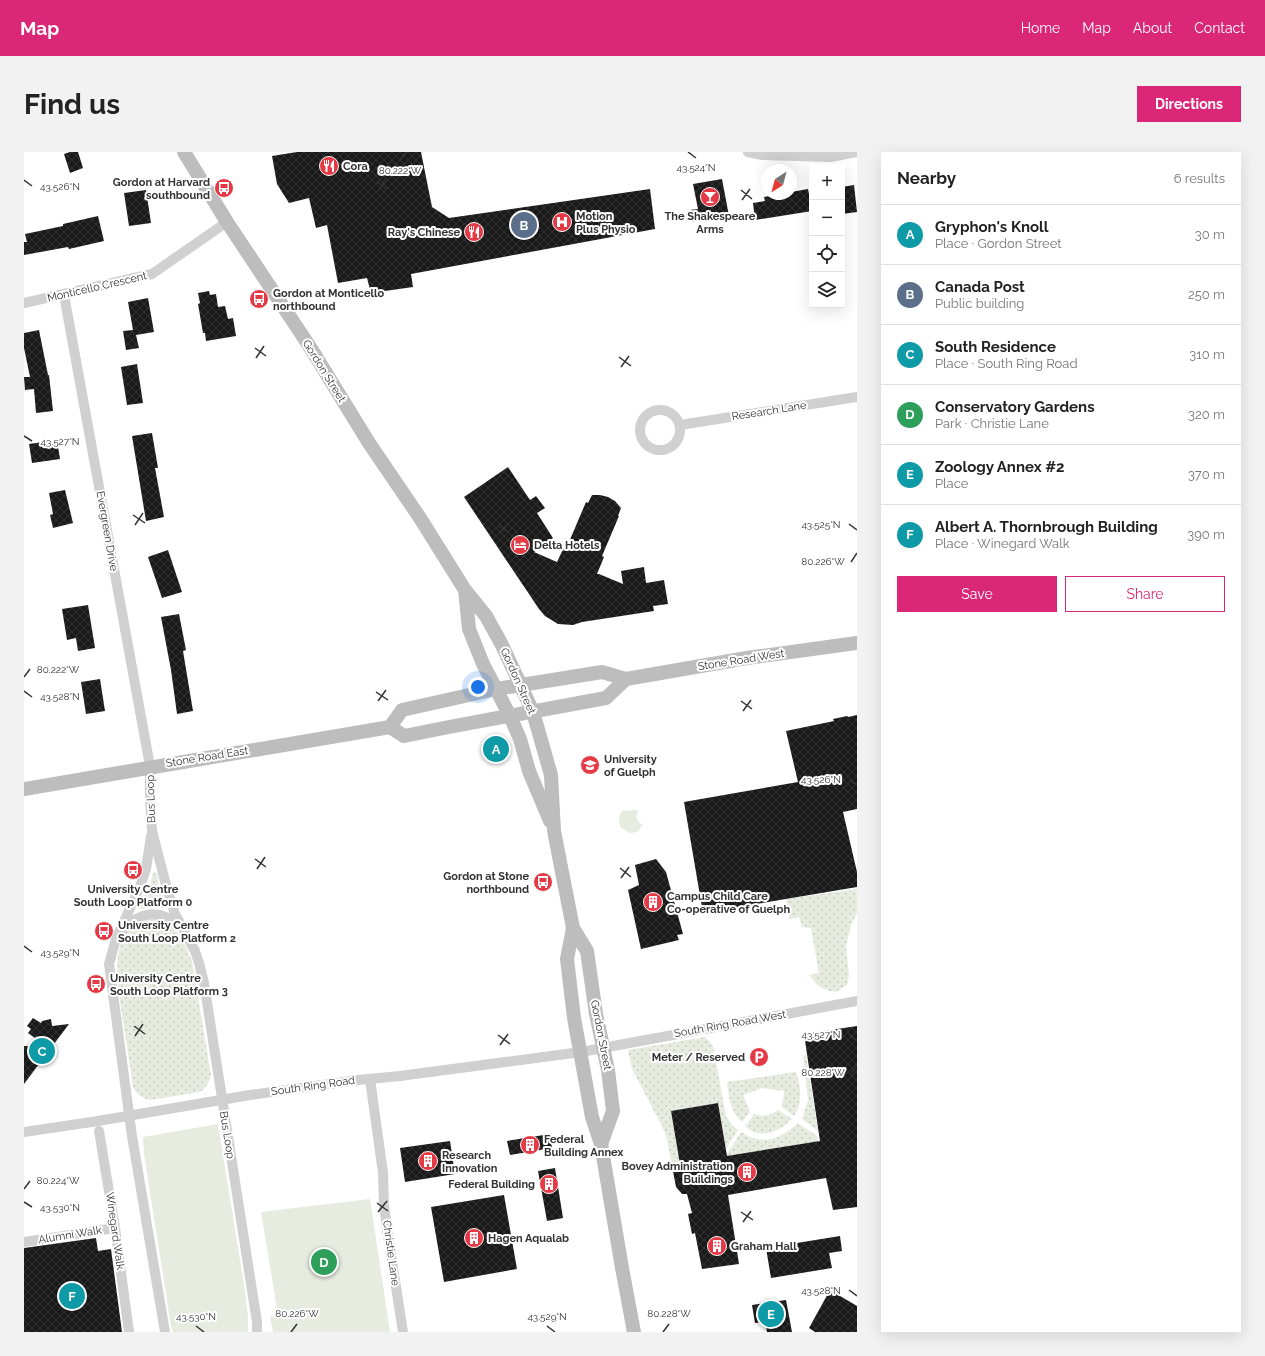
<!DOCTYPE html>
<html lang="en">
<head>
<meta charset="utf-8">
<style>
  body { margin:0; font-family:Raleway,sans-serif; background:#f2f2f2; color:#222 }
  .controls { position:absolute; right:12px; top:12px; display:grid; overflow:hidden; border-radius:0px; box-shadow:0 4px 16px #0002 }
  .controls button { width:36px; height:36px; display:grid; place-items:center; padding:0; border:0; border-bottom:1px solid #e0e0e0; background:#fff; color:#222; font:20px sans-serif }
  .compass { position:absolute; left:737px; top:12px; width:36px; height:36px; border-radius:50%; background:#fff; box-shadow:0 4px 16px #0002; rotate:216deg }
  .you { position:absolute; left:454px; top:535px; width:14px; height:14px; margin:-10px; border:3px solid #fff; border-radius:50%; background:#1a73e8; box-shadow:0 0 0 6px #1a73e833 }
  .badge { display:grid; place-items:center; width:26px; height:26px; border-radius:50%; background:#db2777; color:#fff; font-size:13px; font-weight:700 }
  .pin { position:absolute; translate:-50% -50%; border:2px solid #fff; box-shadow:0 1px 4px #0006 }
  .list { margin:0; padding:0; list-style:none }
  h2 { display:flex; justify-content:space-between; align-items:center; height:52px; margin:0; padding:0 16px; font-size:17px }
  h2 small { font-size:13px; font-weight:400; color:#767676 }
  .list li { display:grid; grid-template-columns:26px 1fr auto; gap:12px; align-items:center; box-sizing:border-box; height:60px; padding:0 16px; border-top:1px solid #e0e0e0 }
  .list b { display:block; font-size:15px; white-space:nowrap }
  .list p { margin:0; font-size:13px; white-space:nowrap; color:#767676 }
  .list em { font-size:13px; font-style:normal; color:#767676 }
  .actions { display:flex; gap:8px; padding:12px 16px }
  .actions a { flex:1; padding:9px 0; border:1px solid #db2777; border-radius:0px; text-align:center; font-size:14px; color:#db2777 }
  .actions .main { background:#db2777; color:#fff }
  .icon { flex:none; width:22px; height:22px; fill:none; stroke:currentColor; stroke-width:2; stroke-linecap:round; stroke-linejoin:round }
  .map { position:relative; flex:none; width:833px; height:1180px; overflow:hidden; border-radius:0px }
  header { display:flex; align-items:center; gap:24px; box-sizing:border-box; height:56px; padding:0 20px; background:#db2777; color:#fff }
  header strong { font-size:19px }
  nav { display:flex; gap:22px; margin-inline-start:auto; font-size:14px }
  .intro { display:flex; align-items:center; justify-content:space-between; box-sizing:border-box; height:96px; padding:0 24px }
  h1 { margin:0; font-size:28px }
  .button { padding:10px 18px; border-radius:0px; background:#db2777; color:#fff; font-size:14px; font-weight:700 }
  main { display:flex; gap:24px; padding:0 24px }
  aside { flex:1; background:#fff; border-radius:0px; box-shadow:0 4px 16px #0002 }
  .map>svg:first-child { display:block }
  .grass { fill:url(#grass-dots) }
  .park { fill:#e6ecdf }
  .building { fill:url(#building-cross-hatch) }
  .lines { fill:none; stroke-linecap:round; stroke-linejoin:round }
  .street { stroke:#d0d0d0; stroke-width:10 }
  .secondary { stroke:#bdbdbd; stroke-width:14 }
  .ticks { fill:none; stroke:#333; stroke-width:1.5 }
  .labels { text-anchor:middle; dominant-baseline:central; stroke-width:4; stroke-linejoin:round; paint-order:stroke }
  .poi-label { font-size:11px; font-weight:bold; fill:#333; stroke:#fff; text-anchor:start }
  .street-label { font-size:11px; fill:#333; stroke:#fff }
  .ticks-label { font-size:10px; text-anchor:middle; fill:#333; stroke:#fff; stroke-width:4; stroke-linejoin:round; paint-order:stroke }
</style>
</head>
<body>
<header>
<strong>Map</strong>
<nav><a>Home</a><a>Map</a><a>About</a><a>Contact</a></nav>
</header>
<div class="intro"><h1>Find us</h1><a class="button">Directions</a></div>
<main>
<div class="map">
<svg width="833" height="1180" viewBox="0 0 833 1180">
  <defs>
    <pattern id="grass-dots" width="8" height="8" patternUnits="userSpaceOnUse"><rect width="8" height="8" fill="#e6ecdf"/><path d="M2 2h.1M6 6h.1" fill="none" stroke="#c6cbc0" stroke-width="1.8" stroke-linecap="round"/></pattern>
    <pattern id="building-cross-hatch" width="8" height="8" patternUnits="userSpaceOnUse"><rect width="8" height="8" fill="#1a1a1a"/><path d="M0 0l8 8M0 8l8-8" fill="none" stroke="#333"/></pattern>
  </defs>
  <rect width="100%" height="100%" fill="#fff"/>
  <path class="grass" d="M130,720L133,721L135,736L142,751L141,753L139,756L131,755L115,757C114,748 124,739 127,730C128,725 127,724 130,720Z
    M833,737V761L827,773L822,794L825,823L823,833L812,840C797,838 794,834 785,823L795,821L787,776L778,775L775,765L766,767L762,747Z
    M123,767C127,767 132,766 136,767C153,771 162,795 168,809L187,923C185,931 183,935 176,940L126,948C118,946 114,943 109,936C106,914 103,892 99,870C96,845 89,816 97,791C101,779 112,770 123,767Z
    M681,885L689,894L702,964L707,972L714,978L699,1001L701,992L694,951L648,959L654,1000L675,1008L648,1014L643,987L638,974L608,917L604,898Z
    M782,903L794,979L778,967L784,948L779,904Z
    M772,920C777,935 779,950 770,964L757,954L759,949L760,939L738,936L719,943L726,960L718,970C706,959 705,946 703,930Z
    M754,958L768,967C760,976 745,984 733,981C729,980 725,977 721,975L730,962C739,965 747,964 754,958Z
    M774,971L793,984L796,1005L783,991L701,1005L717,980C721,982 725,985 729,986C746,992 762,982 774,971Z"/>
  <path class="park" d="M613,658L614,660C611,666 613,669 619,673L613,680L606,681L596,675L595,664L598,659Z
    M194,972L220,1133L224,1165V1180H149L147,1174L120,1002L119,985Z
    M346,1047L366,1180H249L246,1165L254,1163L237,1060Z"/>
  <path class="building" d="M46,0H54L59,16L46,21L40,2Z
    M273,0H397L408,55L425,66L626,37L631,77L387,122L389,135L347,141L343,126L314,131L303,73L292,76L285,46L265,51L253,32L248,4Z
    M698,27L705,64L668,70L666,58L674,57L669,32Z
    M830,33L833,60L818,62V35Z
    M784,37L785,42L788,41V59L731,68L729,51L741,49L740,45L756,42H768L767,40Z
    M122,38L127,71L105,74L100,41Z
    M74,64L80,89L45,97L44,95L0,103V90H3L1,82L39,74V72Z
    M185,139L186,143L192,142L194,155L201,154L204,167L209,166L212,184L182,189L181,181H179L174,152L176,151L174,141Z
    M124,146L130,180L112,183L115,196L102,198L99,179L109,178L104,150Z
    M15,178L24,223H25L29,259L12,261L10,237L1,238L0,225H6L0,196V181Z
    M113,212L119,251L103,253L97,215Z
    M128,281L134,316H131L140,365L122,369L108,284Z
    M33,288L36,307L8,311L5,292Z
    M484,315L506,348L512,344L521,356L513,361L529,386L510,400L533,410L543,389L545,390L562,350L564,351L568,343H576L584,345L591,349L597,356L594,364H595L578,404L580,405L573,422H575L599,432L597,419L620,415L622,431L640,428L644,452L629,454L630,459L558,470L549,473L534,472L521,464L515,457L440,345Z
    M41,338L49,371L29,376L26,363L29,362L25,341Z
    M144,398L158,440L138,446L124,405Z
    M64,453L71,496L54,499L52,486L43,488L38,457Z
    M155,462L162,498L159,499L169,559L153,562L147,518L137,465Z
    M76,527L81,559L62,562L57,530Z
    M833,563V657L819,660L833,720V735L679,761L660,650L774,630L762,579L810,569L809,567L823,564L824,565Z
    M632,707L642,720L659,782L653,783L655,788L617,797L604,738L615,733L611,713Z
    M9,866L17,871L18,869L27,867L28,874L45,872L0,932V894H22L4,881L7,877L3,874Z
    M833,874V1055L809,1058L802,1026L704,1043L715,1112L678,1117L671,1081L668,1082L664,1062L668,1061L663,1042H658L652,1035L648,1014L656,1012L647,959L694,951L703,1004L796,989L780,882Z
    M526,982L528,996L486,1003L483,989Z
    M426,989L431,1022L381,1030L376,996Z
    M531,1016L539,1066L523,1069L514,1019Z
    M480,1043L493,1117L420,1130L407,1055Z
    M816,1084L818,1099L805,1101L808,1116L747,1126L742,1096Z
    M72,1086L74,1099L87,1097L98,1180H0V1096Z
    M806,1138L833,1154V1180H791L785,1176Z
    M762,1148L768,1180H743L741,1170L731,1171L728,1153Z"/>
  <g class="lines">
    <path class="street" d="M724,0L738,3L807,5L833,0
      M40,143L126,614V647L128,679L142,733L151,762L171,799L175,811L180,831L233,1170V1180
      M0,151L128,122L203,70
      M616 278a20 20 0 1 1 40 0a20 20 0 1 1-40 0Z
      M656,273L833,245
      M127,684L122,717L117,732L92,787L85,812L108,984L141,1180
      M99,778C115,760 135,756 154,773
      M346,927L359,1021L360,1053L363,1077L379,1180
      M75,979L91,1076L105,1180
      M0,980L74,969L226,943L334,928L376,924L557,900L833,849
      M0,1090L91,1076"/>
    <path class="secondary" d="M160,0L203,70L286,195L345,291L396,366L441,438L462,464L478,493L509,560L527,623L530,679L549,776L563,799L572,862L584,918L589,959L577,992
      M441,438L445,477L459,512L486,564L496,587L505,619L526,669
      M366,575L380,584L425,575L582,546L602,527
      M0,637L366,575L378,558L472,537L578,520L602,527L723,506L833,491
      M549,776L543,807L550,866L568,965L577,992L598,1116L610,1180"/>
  </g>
  <path class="ticks" d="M664,0L672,6M376,8L382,0M0,28L8,34M352,29L363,37M717,38L728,47M354,39L362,27M718,48L726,37M231,196L242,204M595,205L607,214M232,206L240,194M597,215L605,204M0,284L8,289M109,363L121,371M825,372L833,378M111,373L119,361M474,373L485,381M475,382L484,371M827,410L833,401M0,525L6,517M0,539L8,545M352,540L364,548M354,549L362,538M717,549L728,557M719,559L727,548M825,628L833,633M231,707L242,715M596,716L607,725M233,717L241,705M597,726L605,715M0,794L8,800M110,874L121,882M474,883L486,892M825,883L833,889M111,884L119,872M476,893L484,882M827,921L833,913M0,1037L6,1029M0,1050L8,1055M353,1051L364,1059M354,1060L363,1049M717,1060L729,1068M719,1070L727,1059M825,1138L833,1144M172,1174L180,1180M523,1174L531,1180M267,1180L273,1172M639,1180L645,1172"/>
  <defs>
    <g id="restaurant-disc" transform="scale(1)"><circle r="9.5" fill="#e63946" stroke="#fff"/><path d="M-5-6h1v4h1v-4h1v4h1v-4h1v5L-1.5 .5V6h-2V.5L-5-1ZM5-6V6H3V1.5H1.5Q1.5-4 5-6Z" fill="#fff"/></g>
    <g id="bus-disc" transform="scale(1)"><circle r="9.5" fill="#e63946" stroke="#fff"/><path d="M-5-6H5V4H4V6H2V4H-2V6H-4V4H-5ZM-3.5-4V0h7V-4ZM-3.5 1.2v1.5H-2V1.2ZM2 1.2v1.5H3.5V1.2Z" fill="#fff"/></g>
    <g id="bar-disc" transform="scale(1)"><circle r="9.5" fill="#e63946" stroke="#fff"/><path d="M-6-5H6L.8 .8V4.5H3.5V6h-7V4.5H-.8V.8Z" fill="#fff"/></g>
    <g id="hospital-disc" transform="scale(1)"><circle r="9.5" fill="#e63946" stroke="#fff"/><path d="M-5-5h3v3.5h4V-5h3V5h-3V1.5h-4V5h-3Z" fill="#fff"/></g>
    <g id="hotel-disc" transform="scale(1)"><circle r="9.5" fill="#e63946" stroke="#fff"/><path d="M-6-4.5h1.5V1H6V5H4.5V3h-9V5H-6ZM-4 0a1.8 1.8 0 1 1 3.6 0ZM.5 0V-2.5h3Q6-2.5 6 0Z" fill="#fff"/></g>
    <g id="university-disc" transform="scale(1)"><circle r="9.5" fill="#e63946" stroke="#fff"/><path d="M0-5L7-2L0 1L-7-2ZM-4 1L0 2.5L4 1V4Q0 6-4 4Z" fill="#fff"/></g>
    <g id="building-disc" transform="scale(1)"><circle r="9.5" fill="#e63946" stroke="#fff"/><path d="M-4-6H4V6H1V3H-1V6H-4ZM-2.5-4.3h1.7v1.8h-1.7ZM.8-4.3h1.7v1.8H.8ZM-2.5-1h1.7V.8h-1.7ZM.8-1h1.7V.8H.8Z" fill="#fff"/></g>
    <g id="parking-disc" transform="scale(1)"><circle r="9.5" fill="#e63946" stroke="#fff"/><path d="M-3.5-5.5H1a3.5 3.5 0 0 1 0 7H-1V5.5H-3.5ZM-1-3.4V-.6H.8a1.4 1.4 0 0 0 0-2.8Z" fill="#fff"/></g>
  </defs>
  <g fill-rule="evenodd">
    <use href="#restaurant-disc" x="305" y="14"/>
    <use href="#bus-disc" x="200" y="36"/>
    <use href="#bar-disc" x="686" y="45"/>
    <use href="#hospital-disc" x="538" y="70"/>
    <use href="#restaurant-disc" x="450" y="80"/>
    <use href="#bus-disc" x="235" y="147"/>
    <use href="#hotel-disc" x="496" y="393"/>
    <use href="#university-disc" x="566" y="613"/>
    <use href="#bus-disc" x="109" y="718"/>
    <use href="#bus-disc" x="519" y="730"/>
    <use href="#building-disc" x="629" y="750"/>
    <use href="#bus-disc" x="80" y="779"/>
    <use href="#bus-disc" x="72" y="832"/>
    <use href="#parking-disc" x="735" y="905"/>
    <use href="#building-disc" x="506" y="993"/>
    <use href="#building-disc" x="404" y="1009"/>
    <use href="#building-disc" x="723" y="1020"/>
    <use href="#building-disc" x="525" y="1032"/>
    <use href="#building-disc" x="450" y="1086"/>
    <use href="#building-disc" x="693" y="1094"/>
  </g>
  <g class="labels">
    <g class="poi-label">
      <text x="319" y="14">Cora</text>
      <text x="186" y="30" text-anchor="end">Gordon at Harvard<tspan x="186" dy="13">southbound</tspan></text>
      <text x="552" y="64">Motion<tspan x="552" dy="13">Plus Physio</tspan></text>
      <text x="686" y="64" text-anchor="middle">The Shakespeare<tspan x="686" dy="13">Arms</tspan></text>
      <text x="436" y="80" text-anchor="end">Ray's Chinese</text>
      <text x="249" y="141">Gordon at Monticello<tspan x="249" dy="13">northbound</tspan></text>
      <text x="510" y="393">Delta Hotels</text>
      <text x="580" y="607">University<tspan x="580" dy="13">of Guelph</tspan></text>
      <text x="505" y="724" text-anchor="end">Gordon at Stone<tspan x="505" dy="13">northbound</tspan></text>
      <text x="109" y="737" text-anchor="middle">University Centre<tspan x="109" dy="13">South Loop Platform 0</tspan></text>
      <text x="643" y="744">Campus Child Care<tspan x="643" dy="13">Co-operative of Guelph</tspan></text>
      <text x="94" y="773">University Centre<tspan x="94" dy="13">South Loop Platform 2</tspan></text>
      <text x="86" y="826">University Centre<tspan x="86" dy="13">South Loop Platform 3</tspan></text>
      <text x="721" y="905" text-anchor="end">Meter / Reserved</text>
      <text x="520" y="987">Federal<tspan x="520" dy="13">Building Annex</tspan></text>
      <text x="418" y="1003">Research<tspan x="418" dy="13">Innovation</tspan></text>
      <text x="709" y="1014" text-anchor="end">Bovey Administration<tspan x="709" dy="13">Buildings</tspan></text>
      <text x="511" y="1032" text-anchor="end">Federal Building</text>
      <text x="464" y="1086">Hagen Aqualab</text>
      <text x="707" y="1094">Graham Hall</text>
    </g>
    <g class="street-label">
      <text transform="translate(73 135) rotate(-13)">Monticello Crescent</text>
      <text transform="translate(300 219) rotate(58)">Gordon Street</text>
      <text transform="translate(745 259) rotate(-9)">Research Lane</text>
      <text transform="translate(83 379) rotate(80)">Evergreen Drive</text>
      <text transform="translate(717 508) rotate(-9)">Stone Road West</text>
      <text transform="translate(494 529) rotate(66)">Gordon Street</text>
      <text transform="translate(183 605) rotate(-9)">Stone Road East</text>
      <text transform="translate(127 647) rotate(-92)">Bus Loop</text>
      <text transform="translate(706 872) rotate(-10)">South Ring Road West</text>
      <text transform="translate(577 883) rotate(79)">Gordon Street</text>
      <text transform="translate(289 934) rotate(-8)">South Ring Road</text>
      <text transform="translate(203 983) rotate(81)">Bus Loop</text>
      <text transform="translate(91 1079) rotate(82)">Winegard Walk</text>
      <text transform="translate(46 1083) rotate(-9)">Alumni Walk</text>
      <text transform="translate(367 1101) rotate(82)">Christie Lane</text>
    </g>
  </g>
  <g class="ticks-label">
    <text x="672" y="19">43.524°N</text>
    <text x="376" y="22">80.222°W</text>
    <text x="36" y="38">43.526°N</text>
    <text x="36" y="293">43.527°N</text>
    <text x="797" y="376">43.525°N</text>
    <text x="799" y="413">80.226°W</text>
    <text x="34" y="521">80.222°W</text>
    <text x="36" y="548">43.528°N</text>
    <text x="797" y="631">43.526°N</text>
    <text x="36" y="804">43.529°N</text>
    <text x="797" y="886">43.527°N</text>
    <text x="799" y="924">80.228°W</text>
    <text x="34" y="1032">80.224°W</text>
    <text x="36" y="1059">43.530°N</text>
    <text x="797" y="1142">43.528°N</text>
    <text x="273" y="1165">80.226°W</text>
    <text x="645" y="1165">80.228°W</text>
    <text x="172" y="1168">43.530°N</text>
    <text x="523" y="1168">43.529°N</text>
  </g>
</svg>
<div class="controls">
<button>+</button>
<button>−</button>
<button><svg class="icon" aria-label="locate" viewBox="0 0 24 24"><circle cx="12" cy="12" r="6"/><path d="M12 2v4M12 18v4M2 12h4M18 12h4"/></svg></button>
<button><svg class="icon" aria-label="layers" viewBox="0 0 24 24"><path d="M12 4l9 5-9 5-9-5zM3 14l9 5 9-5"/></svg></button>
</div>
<svg class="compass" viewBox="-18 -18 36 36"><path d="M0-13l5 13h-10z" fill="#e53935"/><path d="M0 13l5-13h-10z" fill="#767676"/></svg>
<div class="you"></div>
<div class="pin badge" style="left:472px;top:597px;background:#0f9aa8">A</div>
<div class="pin badge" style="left:500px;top:73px;background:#5c6f8a">B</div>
<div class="pin badge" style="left:18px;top:899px;background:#0f9aa8">C</div>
<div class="pin badge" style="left:300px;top:1110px;background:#2e9e5b">D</div>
<div class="pin badge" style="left:747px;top:1162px;background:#0f9aa8">E</div>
<div class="pin badge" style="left:48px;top:1144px;background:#0f9aa8">F</div>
</div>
<aside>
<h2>Nearby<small>6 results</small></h2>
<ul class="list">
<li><span class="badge" style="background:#0f9aa8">A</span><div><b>Gryphon's Knoll</b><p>Place · Gordon Street</p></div><em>30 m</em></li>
<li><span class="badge" style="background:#5c6f8a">B</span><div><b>Canada Post</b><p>Public building</p></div><em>250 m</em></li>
<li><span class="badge" style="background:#0f9aa8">C</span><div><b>South Residence</b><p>Place · South Ring Road</p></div><em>310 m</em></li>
<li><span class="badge" style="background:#2e9e5b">D</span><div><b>Conservatory Gardens</b><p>Park · Christie Lane</p></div><em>320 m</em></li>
<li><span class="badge" style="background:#0f9aa8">E</span><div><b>Zoology Annex #2</b><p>Place</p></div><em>370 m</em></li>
<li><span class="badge" style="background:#0f9aa8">F</span><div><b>Albert A. Thornbrough Building</b><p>Place · Winegard Walk</p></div><em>390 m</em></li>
</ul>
<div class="actions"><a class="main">Save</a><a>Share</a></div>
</aside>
</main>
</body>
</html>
